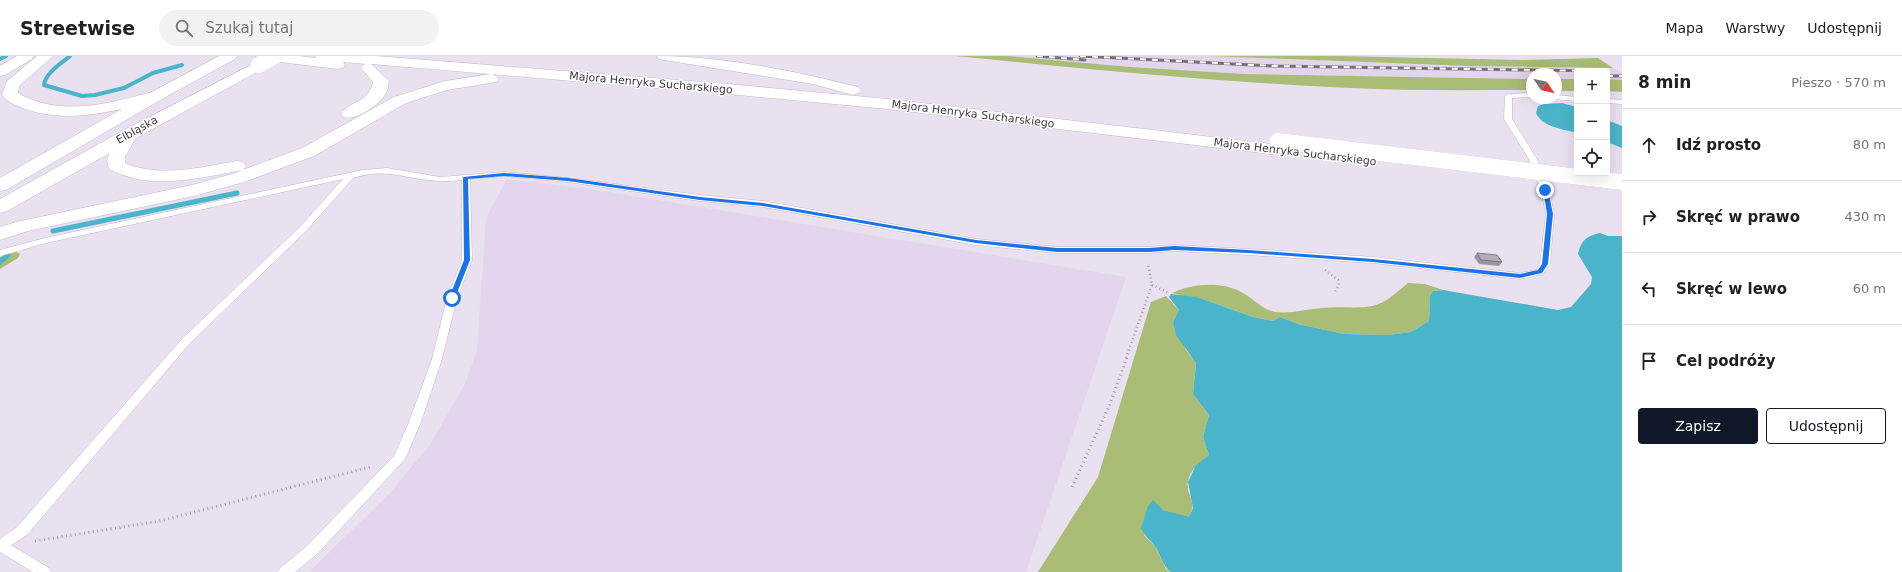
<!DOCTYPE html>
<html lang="pl">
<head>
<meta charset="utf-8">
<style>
  body { margin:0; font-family:"DejaVu Sans",sans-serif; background:#f2f2f2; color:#202124 }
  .controls { position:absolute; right:12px; top:12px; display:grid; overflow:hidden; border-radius:4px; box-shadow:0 4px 16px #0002 }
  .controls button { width:36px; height:36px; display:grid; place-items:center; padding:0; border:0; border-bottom:1px solid #e0e0e0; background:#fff; color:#202124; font:20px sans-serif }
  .compass { position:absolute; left:1526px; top:12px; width:36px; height:36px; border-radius:50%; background:#fff; box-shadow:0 4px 16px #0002; rotate:124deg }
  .stop { position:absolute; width:12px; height:12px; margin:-9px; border:3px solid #1a73e8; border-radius:50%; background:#fff }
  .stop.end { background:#1a73e8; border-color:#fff; box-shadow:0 1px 4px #0008 }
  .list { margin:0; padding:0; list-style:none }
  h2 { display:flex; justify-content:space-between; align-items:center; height:52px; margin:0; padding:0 16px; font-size:17px }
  h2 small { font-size:13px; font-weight:400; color:#757577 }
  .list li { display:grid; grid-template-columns:26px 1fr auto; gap:12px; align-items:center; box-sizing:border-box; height:72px; padding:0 16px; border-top:1px solid #e0e0e0 }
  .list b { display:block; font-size:15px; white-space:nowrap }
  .list em { font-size:13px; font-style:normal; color:#757577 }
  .actions { display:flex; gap:8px; padding:12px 16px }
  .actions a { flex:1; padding:9px 0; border:1px solid #111827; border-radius:4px; text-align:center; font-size:14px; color:#111827 }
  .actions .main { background:#111827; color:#fff }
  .icon { flex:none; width:22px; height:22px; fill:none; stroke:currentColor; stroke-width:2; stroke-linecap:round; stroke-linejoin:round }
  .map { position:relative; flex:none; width:1622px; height:516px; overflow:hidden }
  header { display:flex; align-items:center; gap:24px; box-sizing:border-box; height:56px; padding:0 20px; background:#fff; border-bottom:1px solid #e0e0e0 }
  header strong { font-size:19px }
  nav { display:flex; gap:22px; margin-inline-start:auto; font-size:14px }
  .search { width:280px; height:36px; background:#f2f2f2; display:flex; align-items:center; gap:10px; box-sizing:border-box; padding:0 14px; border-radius:22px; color:#757577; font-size:15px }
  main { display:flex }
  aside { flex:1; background:#fff }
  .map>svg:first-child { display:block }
  .built { fill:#e2d5ec }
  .green { fill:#a9bd76 }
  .water { fill:#4ab5ca }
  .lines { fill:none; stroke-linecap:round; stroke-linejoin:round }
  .stream-far1 { stroke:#4ab5ca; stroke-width:4 }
  .stream { stroke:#4ab5ca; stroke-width:5 }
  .lane-casing { stroke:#c2b9c8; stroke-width:1 }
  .secondary-casing { stroke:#c2b9c8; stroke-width:1 }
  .primary-casing { stroke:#c2b9c8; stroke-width:1 }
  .highway-casing { stroke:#c2b9c8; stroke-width:1 }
  .path-far1 { stroke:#a19aa6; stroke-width:2.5; stroke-dasharray:1 3; stroke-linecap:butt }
  .path { stroke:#a19aa6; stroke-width:3; stroke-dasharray:1 3.5; stroke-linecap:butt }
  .lane { fill:#fff; fill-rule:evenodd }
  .secondary { fill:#fff; fill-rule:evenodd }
  .primary { fill:#fff; fill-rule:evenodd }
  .highway { fill:#fff; fill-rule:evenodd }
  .rail-casing { stroke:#76707a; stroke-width:3 }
  .rail { stroke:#fff; stroke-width:2; stroke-dasharray:6; stroke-linecap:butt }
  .primary-bridge-casing { stroke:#c2b9c8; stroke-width:16; stroke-linecap:butt }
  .highway-bridge-casing { stroke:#c2b9c8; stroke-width:16; stroke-linecap:butt }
  .primary-bridge { stroke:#fff; stroke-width:16 }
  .highway-bridge { stroke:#fff; stroke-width:16 }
  .wall { fill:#9c94a1 }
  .building { fill:#b5acbb; stroke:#7f7883 }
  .route { fill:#1a73e8 }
  .labels { text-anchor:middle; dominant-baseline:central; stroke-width:3; stroke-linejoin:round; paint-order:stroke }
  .far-street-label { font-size:11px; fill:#3f3b42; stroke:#fff }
</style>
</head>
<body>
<header>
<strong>Streetwise</strong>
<div class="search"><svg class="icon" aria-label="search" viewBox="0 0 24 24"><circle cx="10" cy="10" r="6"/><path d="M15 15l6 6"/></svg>Szukaj tutaj</div>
<nav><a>Mapa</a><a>Warstwy</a><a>Udostępnij</a></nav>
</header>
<main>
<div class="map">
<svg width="1622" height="516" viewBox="0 0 1622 516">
  <rect width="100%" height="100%" fill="#e9e0f0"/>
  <path class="built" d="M1008,0H1209L1468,10L1613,12L1622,17V24L1607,23V15H1577V23H1556V18H1532V23L1244,18L1130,11Z
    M507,123L603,135L1126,221L1026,516H309L391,436L430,389L465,328L477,295L486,162Z"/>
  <path class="green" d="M955,0H1008L1130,11L1244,18L1532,23V34C1472,34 1411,35 1350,32C1218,26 1087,13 955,0Z
    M1209,0H1338L1522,4L1598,2L1613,12L1468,10Z
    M1556,23H1577V35H1556Z
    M1607,23L1622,24V36L1607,35Z
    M16,196L20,198L18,202L0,213V201Z
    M1408,227L1425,228L1443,234L1433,235L1430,240L1429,265L1411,276L1387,279L1344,278L1298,268L1280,261L1273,265L1253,261L1197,241H1189L1172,237C1193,227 1223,225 1243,237C1254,243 1263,254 1275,256C1291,258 1307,253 1323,252C1339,250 1357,253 1372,250C1385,248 1398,235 1408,227Z
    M1166,240L1179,254L1173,266L1186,294L1196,307L1193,338L1209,359L1203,381L1209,399C1200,406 1190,414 1188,425C1185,439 1198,443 1189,462L1163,454L1144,479L1155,490L1166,513L1171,516H1038L1098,421L1151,246Z"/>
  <path class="water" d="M1562,47L1577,51V77C1563,73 1542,71 1536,57L1538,50L1544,48Z
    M1607,64L1622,70V92L1607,86Z
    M1600,177L1608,180H1622V516H1171C1162,510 1161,498 1154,489C1149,483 1144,479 1141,472L1148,450L1153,444L1163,454L1189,461L1193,452L1188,426L1196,409L1209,399L1203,381L1209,359L1193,338L1196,307L1176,279L1173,266L1179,254L1169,241L1171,238L1197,241L1253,261L1273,265L1280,261L1298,268L1344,278L1387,279L1411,276L1429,265L1430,240L1433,235L1443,234L1558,254L1571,251L1591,228L1592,221L1578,198C1581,185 1586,180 1600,177Z"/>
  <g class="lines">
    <path class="stream-far1" d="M70,0C62,7 45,17 44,29L82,40L95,39L124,32L153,17L182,9
      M0,3L6,0"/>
    <path class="stream" d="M53,175L237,137
      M0,206L8,199"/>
    <g class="lane-casing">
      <path id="lane" d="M1532,37V41L1512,42V63L1537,103L1549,134L1554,158L1550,208L1543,218L1520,223L1373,207L1249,199L1174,195L1149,197H1057L976,189L763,151L700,145L568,126L504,120L470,123L472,204L457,242L442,303L421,366L405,403L317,498L295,516H278L280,512L307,490L394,400L409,366L432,303L447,242L462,204V124C455,124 447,126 440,125C406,124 389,111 353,122L306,175L190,287L27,479L11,489L49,512L51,516H33L0,496V483L17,471L182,283L300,171L343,123L46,187L0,200V194L45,182L339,119L363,114L387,112L440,121L504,116L568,122L700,139L763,145L976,183L1057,191H1149L1174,189L1249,193L1373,201L1520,217L1537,214L1540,208L1546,158L1541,134L1529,103L1504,63L1505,40L1509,38Z
        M1556,39L1577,41V45L1553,43L1556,42Z
        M1607,43L1622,44V48L1607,47Z"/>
    </g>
    <g class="secondary-casing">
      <path id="secondary" d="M156,35L162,37L164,40L162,43L6,134L0,135V122L150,37Z
        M130,73L136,74L138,78L136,82L7,155L0,157V143L124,74Z"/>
    </g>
    <g class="primary-casing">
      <path id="primary" d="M219,0H237L235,3L162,43L156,45L150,43L148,40L150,37Z
        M259,5L264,6L266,9L264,12L136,82L130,83L124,82L122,78L124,74Z"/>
    </g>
    <g class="highway-casing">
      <path id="highway" d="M17,0H34L32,3L5,19L0,20V10Z
        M37,0H53L19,30L18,37C62,62 110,47 156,35L162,37L164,40L162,43C118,54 73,68 28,54C20,51 8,47 2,39L7,25Z
        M256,0H299L316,2L315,0H376L728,28L888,43L1280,89L1286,90L1289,94L1286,98L1280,99L888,53L728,38L371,8L389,25C388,29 388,34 386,37C379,49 357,65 343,61L341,58C351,44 369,47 373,26L361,12L363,9L366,8L343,6L345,9L343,12L338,13L263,4L258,3Z
        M657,0C722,0 795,15 858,31L861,34L858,37L853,39L813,28L664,4L659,3Z
        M491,18L496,20L499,23L496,26L447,34L406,47L314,100L244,126L194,140L28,175L0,184V171L16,166L192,129L232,118L302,92L394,41L445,25Z
        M130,73L136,74L138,78L125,101V107C159,122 202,111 237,105L243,106L246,110L243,114L237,115C200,122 154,133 118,117C114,115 110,114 108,110C104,99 118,83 124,74Z"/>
    </g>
    <path class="path-far1" d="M1325,214L1338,224L1339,229L1335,235
      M1152,229L1169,237
      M1126,302L1152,229L1148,207"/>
    <path class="path" d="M1072,431L1110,348L1127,301
      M35,485L160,465L370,411"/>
    <use href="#lane" class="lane"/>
    <use href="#secondary" class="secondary"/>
    <use href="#primary" class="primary"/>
    <use href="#highway" class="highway"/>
    <g class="rail-casing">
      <path id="rail" d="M1037,0L1085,4
        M1080,0L1274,10L1599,15
        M1607,20H1622"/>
    </g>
    <use href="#rail" class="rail"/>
    <g class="primary-bridge-casing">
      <path id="primary-bridge" d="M259,9L275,0"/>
    </g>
    <g class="highway-bridge-casing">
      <path id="highway-bridge" d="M1278,85L1622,126"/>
    </g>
    <use href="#primary-bridge" class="primary-bridge"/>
    <use href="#highway-bridge" class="highway-bridge"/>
  </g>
  <path class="wall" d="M1477,197L1502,206L1499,210L1479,208L1474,201Z"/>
  <path class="building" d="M1477,197L1497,199L1502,206L1481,204Z"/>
  <path class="route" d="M504,117L568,122L700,141L763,147L976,184L1057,192H1149L1174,190L1249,194L1373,203L1520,218L1538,214L1542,208L1547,158L1543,133L1548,134L1553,158L1548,208L1542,217L1520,222L1373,206L1249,197L1174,194L1149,196H1057L976,187L763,150L700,144L568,125L504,120L468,123L470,204L455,242L450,244L449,242L464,204L463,121Z"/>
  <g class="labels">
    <g class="far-street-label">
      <text transform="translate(651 27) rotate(5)">Majora Henryka Sucharskiego</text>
      <text transform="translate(973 58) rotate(7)">Majora Henryka Sucharskiego</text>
      <text transform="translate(137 74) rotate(-29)">Elbląska</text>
      <text transform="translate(1295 96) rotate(7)">Majora Henryka Sucharskiego</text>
    </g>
  </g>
</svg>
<div class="controls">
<button>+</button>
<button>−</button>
<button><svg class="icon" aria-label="locate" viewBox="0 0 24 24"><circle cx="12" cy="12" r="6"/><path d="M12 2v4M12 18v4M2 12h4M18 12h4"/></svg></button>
</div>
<svg class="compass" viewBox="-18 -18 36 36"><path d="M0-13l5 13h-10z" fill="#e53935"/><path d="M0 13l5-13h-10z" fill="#757577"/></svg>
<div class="stop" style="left:452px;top:242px"></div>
<div class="stop end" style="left:1545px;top:134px"></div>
</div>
<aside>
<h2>8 min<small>Pieszo · 570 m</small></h2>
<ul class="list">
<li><svg class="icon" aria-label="ahead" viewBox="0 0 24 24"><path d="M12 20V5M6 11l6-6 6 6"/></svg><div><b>Idź prosto</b></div><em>80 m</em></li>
<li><svg class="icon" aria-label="right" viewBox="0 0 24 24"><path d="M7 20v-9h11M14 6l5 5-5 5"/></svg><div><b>Skręć w prawo</b></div><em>430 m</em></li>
<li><svg class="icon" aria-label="left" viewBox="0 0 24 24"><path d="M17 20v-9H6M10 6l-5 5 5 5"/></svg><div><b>Skręć w lewo</b></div><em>60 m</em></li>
<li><svg class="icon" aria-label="arrive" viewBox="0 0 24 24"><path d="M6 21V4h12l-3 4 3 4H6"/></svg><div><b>Cel podróży</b></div></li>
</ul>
<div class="actions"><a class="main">Zapisz</a><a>Udostępnij</a></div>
</aside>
</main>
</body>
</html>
